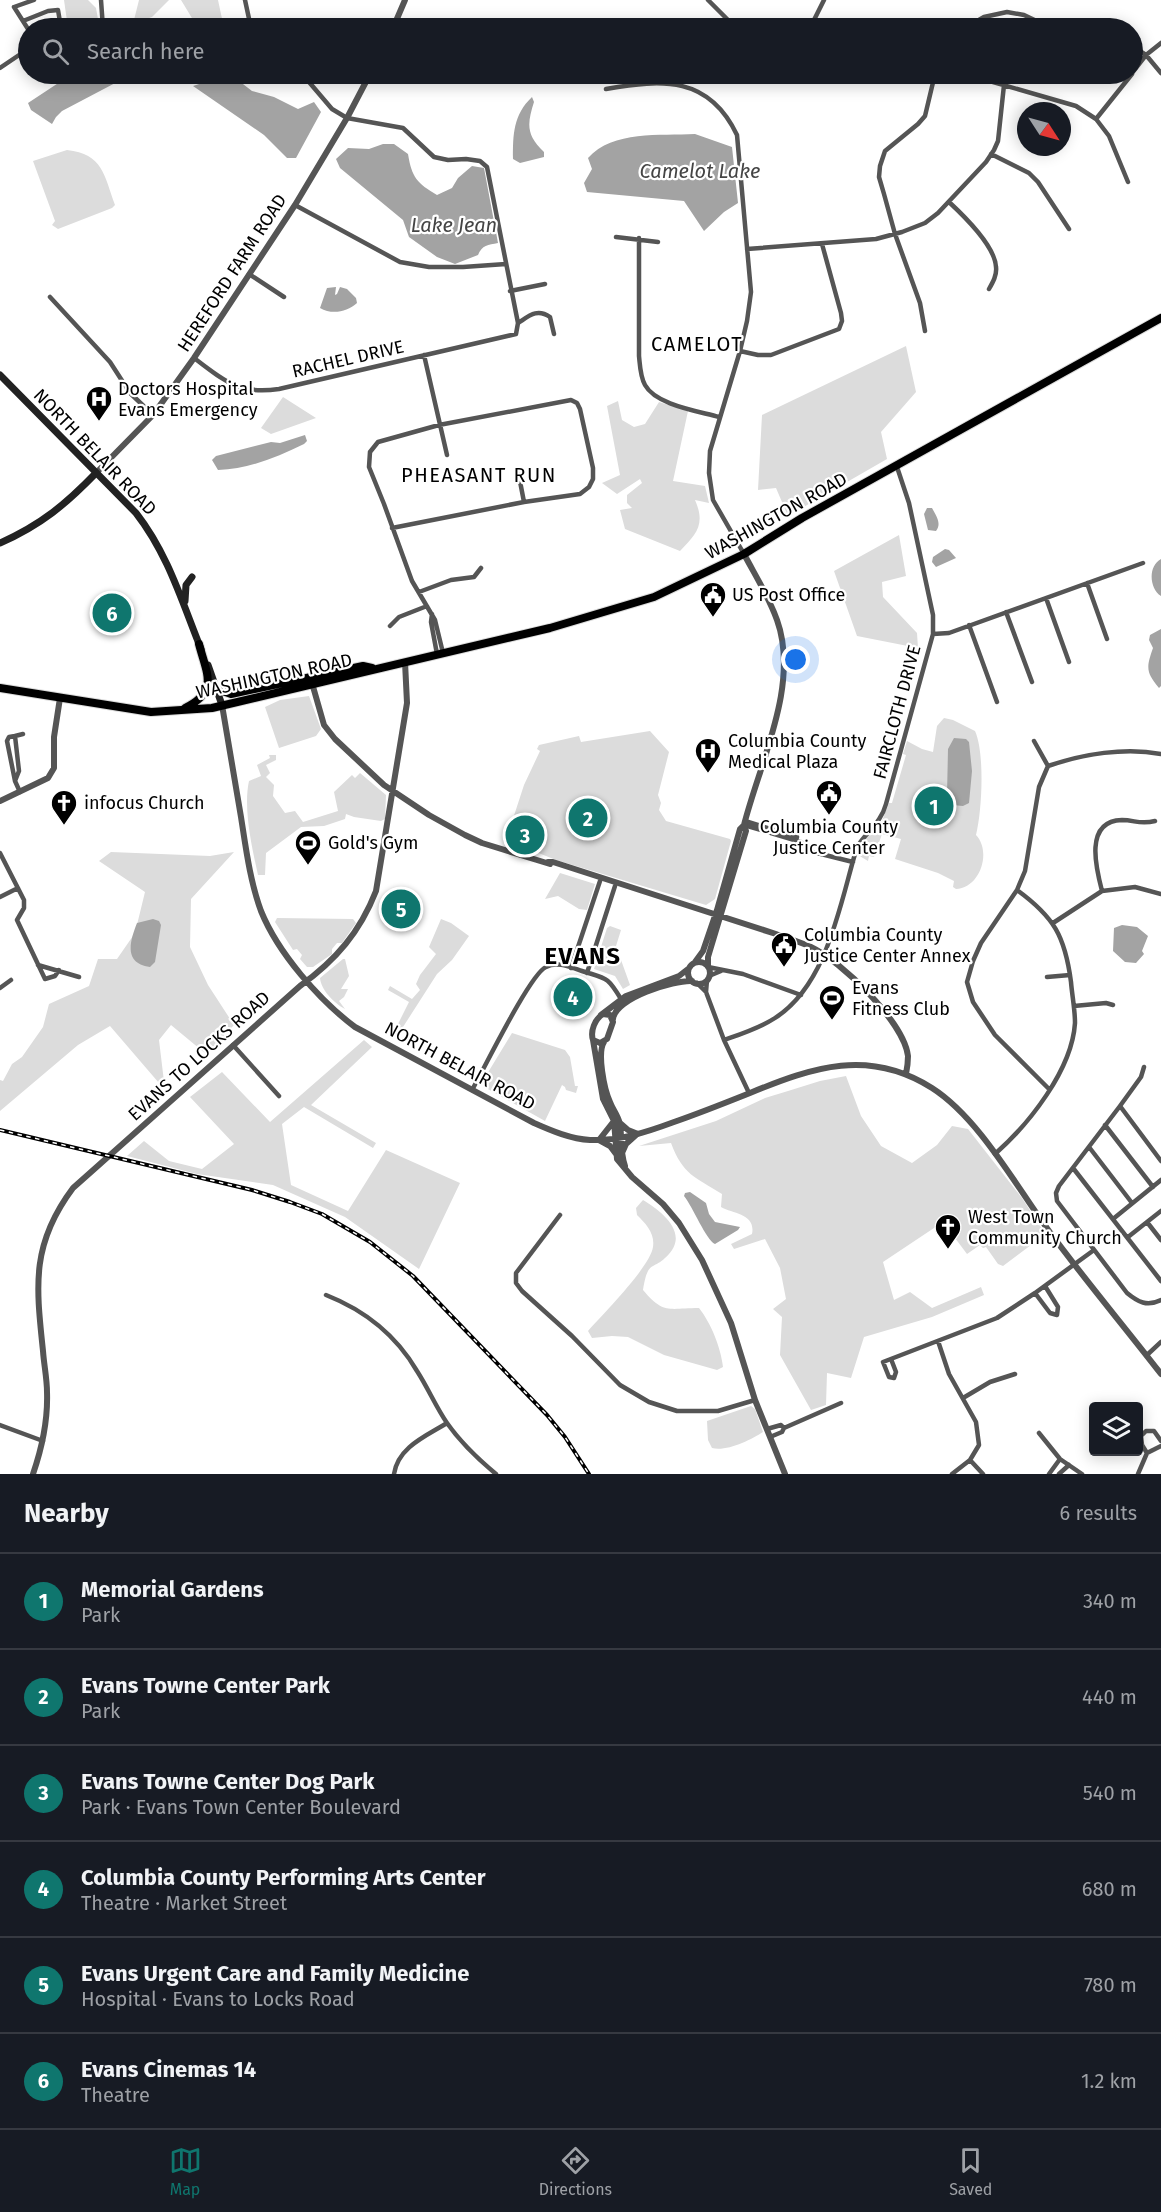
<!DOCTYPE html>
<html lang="en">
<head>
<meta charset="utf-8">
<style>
  body { margin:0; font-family:"Fira Sans",sans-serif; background:#20242c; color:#f1f3f6 }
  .controls { position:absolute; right:18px; bottom:18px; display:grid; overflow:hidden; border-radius:6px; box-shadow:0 3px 15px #0003 }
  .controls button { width:54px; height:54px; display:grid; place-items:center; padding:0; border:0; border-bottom:2px solid #363941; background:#171b24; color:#f1f3f6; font:30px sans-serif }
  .compass { position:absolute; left:1017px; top:102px; width:54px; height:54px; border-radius:50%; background:#171b24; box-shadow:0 3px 15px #0003; rotate:126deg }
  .you { position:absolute; left:796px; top:660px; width:21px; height:21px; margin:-15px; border:4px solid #fff; border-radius:50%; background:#1a73e8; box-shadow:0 0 0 9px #1a73e833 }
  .badge { display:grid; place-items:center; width:39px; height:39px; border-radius:50%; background:#0f766e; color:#fff; font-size:20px; font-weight:700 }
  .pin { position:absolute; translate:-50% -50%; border:3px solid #fff; box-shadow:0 2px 6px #0006 }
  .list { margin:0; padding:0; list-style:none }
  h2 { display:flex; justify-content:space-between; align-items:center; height:78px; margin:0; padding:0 24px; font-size:26px }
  h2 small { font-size:20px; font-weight:400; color:#9ea1a6 }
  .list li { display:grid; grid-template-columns:39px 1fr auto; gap:18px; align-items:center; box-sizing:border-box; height:96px; padding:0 24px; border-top:2px solid #363941 }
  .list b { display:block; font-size:22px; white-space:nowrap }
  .list p { margin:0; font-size:20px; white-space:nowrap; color:#9ea1a6 }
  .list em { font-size:20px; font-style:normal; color:#9ea1a6 }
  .icon { flex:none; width:33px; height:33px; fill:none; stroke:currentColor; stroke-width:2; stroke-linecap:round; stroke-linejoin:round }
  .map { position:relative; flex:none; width:1161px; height:1474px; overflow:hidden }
  .search { position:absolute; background:#171b24; box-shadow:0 3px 15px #0003; left:18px; right:18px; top:18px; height:66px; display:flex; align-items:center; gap:15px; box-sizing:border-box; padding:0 21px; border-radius:33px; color:#9ea1a6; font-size:22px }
  .sheet { height:654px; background:#171b24 }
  nav { display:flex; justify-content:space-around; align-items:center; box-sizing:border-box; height:84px; border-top:2px solid #363941; background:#171b24; font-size:16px; color:#9ea1a6 }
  nav a { display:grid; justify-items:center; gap:3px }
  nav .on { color:#0f766e }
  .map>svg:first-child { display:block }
  .green { fill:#dcdcdc }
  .water { fill:#a3a3a3 }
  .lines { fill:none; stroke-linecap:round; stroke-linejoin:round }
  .primary-casing { stroke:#dbdbdb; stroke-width:10 }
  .minor { stroke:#555; stroke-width:4.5 }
  .tertiary { stroke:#555; stroke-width:6 }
  .secondary { stroke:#222; stroke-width:7 }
  .primary { stroke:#000; stroke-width:8 }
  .rail-casing { stroke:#000; stroke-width:4 }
  .rail { stroke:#fff; stroke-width:1.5; stroke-dasharray:4.5; stroke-linecap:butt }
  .labels { text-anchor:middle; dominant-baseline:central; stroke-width:4.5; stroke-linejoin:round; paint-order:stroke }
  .street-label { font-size:18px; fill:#000; stroke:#fff }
  .poi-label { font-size:18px; fill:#000; stroke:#fff; text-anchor:start }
  .water-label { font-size:20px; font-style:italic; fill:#444; stroke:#fff }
  .neighbourhood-label { font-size:20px; letter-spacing:1.5px; fill:#000; stroke:#fff }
  .district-label { font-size:24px; font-weight:bold; letter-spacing:1.5px; fill:#000; stroke:#fff }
</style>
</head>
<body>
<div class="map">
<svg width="1161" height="1474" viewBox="0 0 1161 1474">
  <rect width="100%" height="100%" fill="#fff"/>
  <path class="green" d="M64,0H88L96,8L99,25L68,28Z
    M139,0H169L152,17L143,20L137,27L133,24Z
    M181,0H218L224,28H198Z
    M67,150C103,154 104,175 115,205L112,208L58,229L52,225L55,221L33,161Z
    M906,346L916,392L881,432L887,459L788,516L776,488L758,490L762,415Z
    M283,397L316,418L271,434L261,428Z
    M618,401L622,420L634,427L645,424L659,402L688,411L673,481L705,486L709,503L695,500C706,525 696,534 680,551L625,529L620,510L632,508L627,503V495L642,483L640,479L617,494L602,483L620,475L607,406Z
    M899,535L906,576L882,582L883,597L917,633L918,648L857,636L834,571Z
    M309,696L321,729L316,736L279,748L265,707L280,700Z
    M944,718L953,720L975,731C985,753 982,811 976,835C992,852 980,888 956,889L953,887L954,881L938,873L895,859L901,839L882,834L874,857L869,856L868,861L858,855L864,840L882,821L889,803H892L906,755L903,754L907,741L922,749L933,752L937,726Z
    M650,731L669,752L658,795L661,803L659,810L666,821L730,839L731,841L715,899L706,905L556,860L506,840L524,785L540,751L537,749L539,745L579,736L581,742Z
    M269,755H276V760L266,765L270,773L266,777L274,785L273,796L285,813L295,811L303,822L338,811L334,792L352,775L355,778L360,773L386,795L385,819L381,821L354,817L346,814L345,819L324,826L301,827L266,853L265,875H258C252,848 243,808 249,781L261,776L257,765L270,758Z
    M111,852L210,856L234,852L191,899L190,947L208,985L234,1025L206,1054L171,1025L159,1040L165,1090L110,1026L78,1045L0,1111V1080L3,1081L12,1064L22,1057L43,1027L49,1004L89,986L98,959H117L135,933L145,892L99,861Z
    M560,873L595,884L587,910L579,909L558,896L545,899Z
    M277,918L353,919L356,923L342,943H337L332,949V954L313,967H307L300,959L302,955L297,949L293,950L275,922Z
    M441,919L451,923L469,936L452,960L437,974L403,1027L399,1032H394L409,1002L388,990L390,986L412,999L420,990L416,984L420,975L436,954L429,947Z
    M610,926L621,930L616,946L630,985L623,989L615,976L594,969L607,928Z
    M343,959H345L349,976L341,989H348L344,997L339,1001L345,1009C334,1003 321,990 320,978Z
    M512,1033L565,1050L570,1057L575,1086H578L576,1093L566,1090L565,1087L562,1085L545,1121L486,1088L484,1079Z
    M364,1040L372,1047L311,1105L376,1143L373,1148L304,1107L282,1124L291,1185L348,1211L386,1150L460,1183L419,1269L345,1217L273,1185L197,1174L127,1156L144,1141L169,1161L202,1169L234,1144L190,1097L222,1072L270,1122Z
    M846,1076L861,1116L881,1146L912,1163L937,1145L952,1126L968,1129L1022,1198L1044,1232L1043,1236L1003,1266L998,1264L986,1247L983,1248L980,1245L967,1254L943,1222L883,1262L894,1300L910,1292L932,1308L981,1287L984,1295L932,1317L864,1337L851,1378L827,1373L826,1405L811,1410L780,1355L782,1317L773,1309L786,1299L780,1268L765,1239L734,1249L731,1244L752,1234C756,1214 734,1214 721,1207L722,1194C695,1177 683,1175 671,1143L639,1146L716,1121L765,1098L788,1091L820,1081Z
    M643,1200C660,1210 689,1232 669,1254C653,1272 648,1258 643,1290C664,1315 669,1308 699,1308C711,1323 721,1348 723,1367L717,1370L664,1355L628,1337L612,1336L592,1338L588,1331C603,1314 650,1267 653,1247C655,1233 646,1224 637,1215L636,1208Z
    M751,1406L755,1409L763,1432C751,1440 726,1452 712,1448L708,1440L707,1421Z"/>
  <path class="water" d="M72,74H105L119,81L62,111L56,117L52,124L31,110L28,103Z
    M230,74L252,91L274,97L298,109L314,102L321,112L296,158H287L264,135L193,86Z
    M532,97L534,102C527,124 526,135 544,152V157L520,163L513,159C513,135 513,115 532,97Z
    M695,134L732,147L738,203L724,212L704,231L684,201L587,192L584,183L592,169L588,158C613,130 660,136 695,134Z
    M383,144H394L408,154C412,178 417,183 437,195L452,188L458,178L472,166L484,168L498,243C488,245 482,245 478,255L455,264L437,257L409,237L403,220L340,168L336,159L348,148L369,149Z
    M336,287L335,295L337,294L340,287L347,289L356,298L357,303C347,312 332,315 320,308L327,288Z
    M305,435L307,441L304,444C277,457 249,469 218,470L212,460L216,456L271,442L280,443Z
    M927,508H932C936,516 942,523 936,531L928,530L924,514Z
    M945,549L949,550L956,558L936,567L932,562L933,557Z
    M1161,559V596C1149,588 1148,566 1161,559Z
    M1161,629V686L1159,688C1146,672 1146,668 1153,648L1149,640L1150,635Z
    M954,738L966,739L969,742L972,771L969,803L963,806L952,805L947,796L948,749Z
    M153,919L159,921L161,925L155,962L150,967C123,963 130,941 137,923Z
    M1122,925L1137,927L1148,936L1142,951L1144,954L1136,963L1125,962L1113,951L1114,928Z
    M690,1192L706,1203L709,1214L715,1222L740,1227L738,1230L715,1244C706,1240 693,1207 684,1196L685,1193Z"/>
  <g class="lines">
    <g class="primary-casing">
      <path id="primary" d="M0,688L151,712L212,708L550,628L654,597L744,554L802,518L1161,318
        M217,689L231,694L363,666L372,668
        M185,708C219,691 207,675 199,644"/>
    </g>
    <path class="minor" d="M101,0L103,28
      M245,0L251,28
      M708,0L736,28
      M23,21L48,11L58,10L61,28
      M146,28L147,27
      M810,28L824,0
      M965,28L984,17L1007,12L1024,15L1047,26L1072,28
      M28,29L14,7L34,0
      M1132,46L1146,55L1161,73
      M0,68L28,49
      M1132,73L1146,55L1161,43
      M965,74L1076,106L1096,119L1109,136L1128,182
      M606,89C663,79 709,76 737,135L751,292L747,321L740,351L710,451L709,473L713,500L744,554
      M1096,119L1132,74
      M991,154L1029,173L1038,182L1069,229
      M949,202C963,215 995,246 996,267C997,275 993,282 989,289
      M295,205L400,262L429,267H463L506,264
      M616,237L658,242
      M639,238V356C640,365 640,376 645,385C656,405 698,411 719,417
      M747,249L876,239L902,232L925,223L938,213L986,162L994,150L998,141L1004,85
      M249,274L284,297
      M510,291L545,284
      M50,297L110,362L130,393L153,415
      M518,323C529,316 537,308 550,317L554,334
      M925,331L920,303L895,234L884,194L879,177L880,166L885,151L918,124L925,116L935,74
      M740,351L758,355H771L839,329L842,321L841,313L822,244
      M424,355L447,455
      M194,358C225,381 238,395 279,389L516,334L518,323L487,167L480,161L466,159L448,160L434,157L403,128L347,118L332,109L309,82L293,74
      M518,471L524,502
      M392,528L524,502L580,494L589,487L593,479V468L580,409L577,403L571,400L439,425L378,442L370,452L369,467L384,504L412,581L435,620L443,653
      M1087,583L1107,639
      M419,592L451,580L474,577L481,568
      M1046,598L1069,662
      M1006,612L1032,682
      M432,614L431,622L437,654
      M969,625L997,702
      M390,626L399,617L427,606
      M933,634L949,633L1143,563
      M15,736L9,737L7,741L15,781
      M1034,741L1048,766
      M1048,766L1039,787L1025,871L1017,890L981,943L973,961L967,982L973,1002L995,1035L1049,1089
      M1048,766C1083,754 1125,747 1161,754
      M20,792L15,781L19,771L15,736L23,734
      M745,821L797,837L796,841
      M744,825L801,842L813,852L853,862
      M0,853L24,900V908L17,920L45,979L55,976L59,970
      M1102,891C1096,868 1084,821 1122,820C1135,820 1140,825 1155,821
      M0,897L18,888
      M1053,923L1102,891L1135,887L1161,894
      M38,965L79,977
      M708,967L743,974L801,995
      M571,968L600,881
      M587,973L615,886
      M709,976L721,971
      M1047,977L1070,975
      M697,983L706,992L724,1040L749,1093
      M0,988L11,980
      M706,992L707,980
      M1074,1006L1106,1003L1113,1005
      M724,1040C741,1034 760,1028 775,1018C828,984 840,903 857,847C867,831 881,823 886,804L933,634V615L909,503L897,467
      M233,1045L279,1096
      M472,1090C484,1069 530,974 546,967C557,961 570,967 582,971C607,979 607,976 621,999
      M1120,1106L1141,1077L1144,1067
      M1105,1125L1153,1187
      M1089,1147L1132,1203
      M995,1154C1029,1124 1072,1070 1075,1023C1075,1009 1072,995 1071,982C1065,936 1054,917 1017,890
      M1161,1161L1120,1106L1059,1186L1056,1193L1057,1201L1127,1293C1138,1302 1147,1307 1161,1300
      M1073,1168L1161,1281
      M560,1215L516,1273V1283L522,1291L572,1336L620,1385L649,1402L677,1411H718L755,1400
      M1113,1219L1161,1180
      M1147,1222L1161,1240
      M1128,1237L1161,1211
      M1035,1293L1050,1313L1057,1315L1058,1307L1045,1286
      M326,1295C364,1310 396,1335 417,1371C428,1388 436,1407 447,1423C461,1443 478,1459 496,1474
      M938,1341L949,1374L976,1422L979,1445L970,1460L952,1474
      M1147,1355L1161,1342
      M891,1359L896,1372L894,1378L889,1377L883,1362L997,1318L1035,1293L1094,1250
      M963,1398L990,1382L1015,1374
      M0,1425L43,1441
      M767,1429L781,1425L784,1428
      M1039,1433L1060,1459L1082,1474
      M770,1437L782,1432L784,1428L841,1403
      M1147,1453L1142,1445L1141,1436L1146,1431H1154L1161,1441
      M970,1460L983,1474
      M394,1474C398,1447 426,1436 447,1423
      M1049,1474L1060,1459
      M1059,1474L1069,1465
      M1138,1474L1147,1453L1161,1446"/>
    <path class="tertiary" d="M393,28L405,0
      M96,473L153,415L194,358L295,205L347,118L370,74
      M312,683L324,725L335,739L384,785L429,815L465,835L482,843L550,864
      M222,705C228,742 235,780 241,817C246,849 250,881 261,911C278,953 319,1000 355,1027L534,1123C552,1131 571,1139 590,1140C620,1141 647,1132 674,1122C700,1113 725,1103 750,1093C813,1067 869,1048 932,1088C979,1118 1016,1186 1049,1231C1085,1280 1124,1326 1161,1374
      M0,801L48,778L54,768V737L60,698
      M548,862H553L776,934C787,938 800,942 811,947C841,961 904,1022 908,1056C908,1062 907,1069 906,1074
      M695,962L703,951L717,910L740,829L744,825C760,762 800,684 777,620C769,597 755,575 744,554
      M688 973a11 11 0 1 1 22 0a11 11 0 1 1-22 0Z
      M708,966V957L746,831L744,825
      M603,1014L610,1015L613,1022L607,1039L600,1043L593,1040C590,1031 595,1019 603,1014Z
      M601,1015L626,996L679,976L688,969
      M613,1019C615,998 674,980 692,981
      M593,1040L603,1099L614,1121L617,1159L632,1177L663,1204L679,1223L702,1260L731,1323L755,1400L785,1474
      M604,1042C597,1053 604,1089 610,1102C613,1110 618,1115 620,1124C622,1138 620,1152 625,1166
      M614,1121L599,1140L610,1146L616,1154
      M620,1123L628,1130L638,1134
      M622,1153L626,1144L636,1135
      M33,1474C42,1448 48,1420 47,1392C47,1379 44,1365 43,1351C36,1285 31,1244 73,1188L300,986C336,960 360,932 376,891L407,703L405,662"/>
    <path class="secondary" d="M0,375L136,513C168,554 182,602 201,649
      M0,543C41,525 66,504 96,473
      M185,601L186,585L192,577
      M208,665L222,705"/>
    <use href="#primary" class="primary"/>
    <g class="rail-casing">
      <path id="rail" d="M0,1130L252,1190L290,1202L322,1214L370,1242L413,1276L547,1415L565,1437L589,1474"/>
    </g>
    <use href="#rail" class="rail"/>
  </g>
  <defs>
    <g id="hospital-pin" transform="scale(1.35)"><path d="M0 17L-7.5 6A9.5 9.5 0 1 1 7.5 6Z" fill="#000" stroke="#fff"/><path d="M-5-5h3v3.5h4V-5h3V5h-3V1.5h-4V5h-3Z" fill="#fff"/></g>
    <g id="civic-pin" transform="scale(1.35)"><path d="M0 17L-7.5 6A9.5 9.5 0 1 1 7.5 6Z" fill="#000" stroke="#fff"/><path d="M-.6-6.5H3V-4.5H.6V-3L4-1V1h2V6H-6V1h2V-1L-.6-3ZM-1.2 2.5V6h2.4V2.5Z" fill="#fff"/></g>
    <g id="church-pin" transform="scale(1.35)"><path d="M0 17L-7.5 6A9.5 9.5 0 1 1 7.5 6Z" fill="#000" stroke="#fff"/><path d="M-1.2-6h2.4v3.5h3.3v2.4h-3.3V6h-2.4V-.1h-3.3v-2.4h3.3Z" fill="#fff"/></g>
    <g id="stadium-pin" transform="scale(1.35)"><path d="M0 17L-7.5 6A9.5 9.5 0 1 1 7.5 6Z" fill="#000" stroke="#fff"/><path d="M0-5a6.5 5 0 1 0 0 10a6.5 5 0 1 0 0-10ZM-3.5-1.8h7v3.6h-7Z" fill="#fff"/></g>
  </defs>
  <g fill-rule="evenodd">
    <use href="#hospital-pin" x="99" y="399"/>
    <use href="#civic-pin" x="713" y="595"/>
    <use href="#hospital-pin" x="708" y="751"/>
    <use href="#civic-pin" x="829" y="793"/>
    <use href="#church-pin" x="64" y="803"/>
    <use href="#stadium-pin" x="308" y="843"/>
    <use href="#civic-pin" x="784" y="945"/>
    <use href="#stadium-pin" x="832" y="998"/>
    <use href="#church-pin" x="948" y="1227"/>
  </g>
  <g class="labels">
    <g class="street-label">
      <text transform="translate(232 273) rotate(-57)">HEREFORD FARM ROAD</text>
      <text transform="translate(348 359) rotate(-13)">RACHEL DRIVE</text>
      <text transform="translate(95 452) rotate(46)">NORTH BELAIR ROAD</text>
      <text transform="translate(776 516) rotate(-29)">WASHINGTON ROAD</text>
      <text transform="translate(274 676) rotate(-12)">WASHINGTON ROAD</text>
      <text transform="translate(897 712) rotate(-75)">FAIRCLOTH DRIVE</text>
      <text transform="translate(199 1056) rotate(-42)">EVANS TO LOCKS ROAD</text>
      <text transform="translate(460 1066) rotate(28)">NORTH BELAIR ROAD</text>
    </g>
    <g class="poi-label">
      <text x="118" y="389">Doctors Hospital<tspan x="118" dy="21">Evans Emergency</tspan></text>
      <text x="732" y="595">US Post Office</text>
      <text x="728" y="741">Columbia County<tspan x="728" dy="21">Medical Plaza</tspan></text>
      <text x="84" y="803">infocus Church</text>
      <text x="829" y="827" text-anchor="middle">Columbia County<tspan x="829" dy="21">Justice Center</tspan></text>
      <text x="328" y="843">Gold's Gym</text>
      <text x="804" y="935">Columbia County<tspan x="804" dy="21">Justice Center Annex</tspan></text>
      <text x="852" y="988">Evans<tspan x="852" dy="21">Fitness Club</tspan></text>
      <text x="968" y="1217">West Town<tspan x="968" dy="21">Community Church</tspan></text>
    </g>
    <g class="water-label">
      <text x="700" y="171">Camelot Lake</text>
      <text x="454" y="225">Lake Jean</text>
    </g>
    <g class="neighbourhood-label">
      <text x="697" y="344">CAMELOT</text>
      <text x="479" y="475">PHEASANT RUN</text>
    </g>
    <g class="district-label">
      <text x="583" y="956">EVANS</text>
    </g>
  </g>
</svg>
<div class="controls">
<button><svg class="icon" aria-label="layers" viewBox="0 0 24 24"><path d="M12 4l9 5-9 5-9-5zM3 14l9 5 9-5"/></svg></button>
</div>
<svg class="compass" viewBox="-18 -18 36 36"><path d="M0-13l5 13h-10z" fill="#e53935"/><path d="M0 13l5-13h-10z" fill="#9ea1a6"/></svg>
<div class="you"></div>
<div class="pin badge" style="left:934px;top:806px">1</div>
<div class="pin badge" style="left:588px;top:818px">2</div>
<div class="pin badge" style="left:525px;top:835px">3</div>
<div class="pin badge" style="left:573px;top:997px">4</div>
<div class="pin badge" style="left:401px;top:909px">5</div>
<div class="pin badge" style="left:112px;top:613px">6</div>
<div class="search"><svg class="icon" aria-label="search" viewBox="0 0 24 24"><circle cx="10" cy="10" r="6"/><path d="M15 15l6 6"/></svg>Search here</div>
</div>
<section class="sheet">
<h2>Nearby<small>6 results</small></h2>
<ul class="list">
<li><span class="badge">1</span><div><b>Memorial Gardens</b><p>Park</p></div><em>340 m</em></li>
<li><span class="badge">2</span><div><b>Evans Towne Center Park</b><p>Park</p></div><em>440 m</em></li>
<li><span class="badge">3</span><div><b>Evans Towne Center Dog Park</b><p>Park · Evans Town Center Boulevard</p></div><em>540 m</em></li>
<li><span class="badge">4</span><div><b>Columbia County Performing Arts Center</b><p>Theatre · Market Street</p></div><em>680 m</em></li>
<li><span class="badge">5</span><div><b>Evans Urgent Care and Family Medicine</b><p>Hospital · Evans to Locks Road</p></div><em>780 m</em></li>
<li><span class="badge">6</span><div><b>Evans Cinemas 14</b><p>Theatre</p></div><em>1.2 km</em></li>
</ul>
</section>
<nav>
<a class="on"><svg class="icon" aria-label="map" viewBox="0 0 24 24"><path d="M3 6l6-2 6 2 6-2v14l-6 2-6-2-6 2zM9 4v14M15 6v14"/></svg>Map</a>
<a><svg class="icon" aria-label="directions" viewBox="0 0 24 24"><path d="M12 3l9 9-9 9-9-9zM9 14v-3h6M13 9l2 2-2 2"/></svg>Directions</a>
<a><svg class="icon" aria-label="saved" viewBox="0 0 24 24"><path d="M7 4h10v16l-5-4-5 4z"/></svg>Saved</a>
</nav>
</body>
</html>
